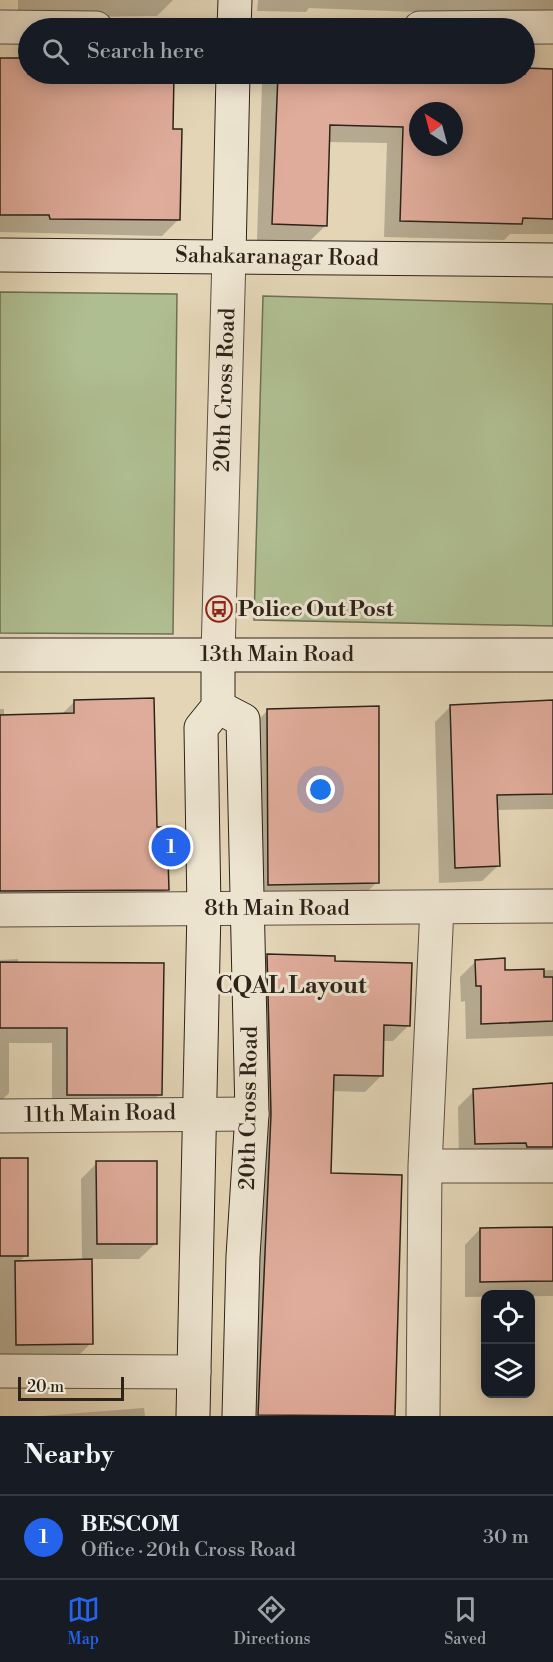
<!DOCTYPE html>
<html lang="en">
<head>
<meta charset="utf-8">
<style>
  body { margin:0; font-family:"Libre Bodoni",serif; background:#242831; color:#f1f3f6 }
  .controls { position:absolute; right:18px; bottom:18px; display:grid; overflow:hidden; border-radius:12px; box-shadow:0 3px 15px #0003 }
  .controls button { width:54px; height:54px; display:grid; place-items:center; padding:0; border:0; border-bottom:2px solid #363941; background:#171b24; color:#f1f3f6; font:30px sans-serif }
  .compass { position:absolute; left:409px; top:102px; width:54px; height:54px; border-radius:50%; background:#171b24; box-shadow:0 3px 15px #0003; rotate:324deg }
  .scale { position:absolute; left:18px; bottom:15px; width:106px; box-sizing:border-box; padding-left:6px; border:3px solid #2d2319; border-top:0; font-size:16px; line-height:21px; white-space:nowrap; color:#2d2319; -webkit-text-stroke:4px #ede4d0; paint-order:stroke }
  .you { position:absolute; left:321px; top:790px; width:21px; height:21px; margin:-15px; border:4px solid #fff; border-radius:50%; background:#1a73e8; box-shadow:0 0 0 9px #1a73e833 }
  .badge { display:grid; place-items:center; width:39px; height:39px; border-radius:50%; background:#2563eb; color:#fff; font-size:20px; font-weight:700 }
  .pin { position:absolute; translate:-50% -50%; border:3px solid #fff; box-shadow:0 2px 6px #0006 }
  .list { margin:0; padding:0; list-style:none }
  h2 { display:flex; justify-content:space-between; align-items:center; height:78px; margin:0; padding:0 24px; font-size:26px }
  h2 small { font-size:20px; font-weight:400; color:#9ea1a6 }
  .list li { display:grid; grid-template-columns:39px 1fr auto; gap:18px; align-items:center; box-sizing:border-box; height:84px; padding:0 24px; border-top:2px solid #363941 }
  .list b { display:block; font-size:22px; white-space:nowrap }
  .list p { margin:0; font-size:20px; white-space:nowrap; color:#9ea1a6 }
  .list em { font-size:20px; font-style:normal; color:#9ea1a6 }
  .icon { flex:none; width:33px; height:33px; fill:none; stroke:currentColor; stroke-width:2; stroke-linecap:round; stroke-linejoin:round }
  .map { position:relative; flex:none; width:553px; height:1416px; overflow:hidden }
  .search { position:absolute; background:#171b24; box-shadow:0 3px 15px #0003; left:18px; right:18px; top:18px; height:66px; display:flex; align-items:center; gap:15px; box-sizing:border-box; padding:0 21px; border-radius:33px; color:#9ea1a6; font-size:22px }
  .sheet { height:162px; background:#171b24 }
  nav { display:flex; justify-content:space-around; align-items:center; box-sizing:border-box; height:84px; border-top:2px solid #363941; background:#171b24; font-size:16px; color:#9ea1a6 }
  nav a { display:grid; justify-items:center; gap:3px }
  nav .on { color:#2563eb }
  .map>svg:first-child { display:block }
  .green { fill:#afbe91; stroke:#6e7055; stroke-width:1.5 }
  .shadow { fill:#0003; fill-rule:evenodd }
  .building { fill:#dfab9a; stroke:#2d2319; stroke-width:1.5; fill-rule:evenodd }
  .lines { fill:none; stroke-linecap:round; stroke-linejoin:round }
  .street-casing { stroke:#5a5040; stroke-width:35 }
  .secondary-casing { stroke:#2d2319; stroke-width:35 }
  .street { stroke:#ede4d0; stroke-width:33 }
  .secondary { stroke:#ede4d0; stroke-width:33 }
  .labels { text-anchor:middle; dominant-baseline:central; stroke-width:6; stroke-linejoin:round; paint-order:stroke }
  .street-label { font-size:22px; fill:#2d2319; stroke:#ede4d0 }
  .poi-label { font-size:22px; font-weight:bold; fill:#2d2319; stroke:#ede4d0; text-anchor:start }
  .neighbourhood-label { font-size:24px; font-weight:bold; fill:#2d2319; stroke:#ede4d0 }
</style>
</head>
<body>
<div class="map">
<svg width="553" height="1416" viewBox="0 0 553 1416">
  <rect width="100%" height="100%" fill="#e3d5b6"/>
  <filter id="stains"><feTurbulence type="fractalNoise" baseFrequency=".00333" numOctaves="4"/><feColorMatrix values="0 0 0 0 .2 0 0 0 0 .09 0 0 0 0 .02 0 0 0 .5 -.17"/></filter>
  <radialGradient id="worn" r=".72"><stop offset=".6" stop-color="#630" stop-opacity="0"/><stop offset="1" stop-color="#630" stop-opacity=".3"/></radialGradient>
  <path class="green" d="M0,292L177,294L173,634L0,633Z
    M263,296L553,304V626L254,620Z"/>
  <path class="shadow" d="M18,0H173L157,16L69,17L18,24Z
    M258,0H553V17L309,8L306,12L257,11Z
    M28,53V74H173L172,130L179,219L162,236L0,232V60H22Z
    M524,69L553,70V234H510L504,240L384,237L387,143L328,142L326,225L309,242L257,240L262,82L270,74H524ZM418,111H454V147H418Z
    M75,701L155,828L167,889L150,907L0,908V709H4V716L62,714Z
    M553,702V809L496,810L498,866L482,881L439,883L435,722L450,707Z
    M268,710L377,882L361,898L253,900L252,726Z
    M268,955L334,962L409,1025L393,1041H382L381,1076L365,1092L332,1091L329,1175L401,1177L393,1416H243L252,971Z
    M18,959V963L160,1094L144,1110H52V1043H9V1093L0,1102V960Z
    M476,961L504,972L553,970V1036L466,1039L465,1001L461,1002L460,977Z
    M553,1084V1162L459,1159L458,1107L474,1091Z
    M0,1160L26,1255L19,1262L82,1260L81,1179L97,1163L155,1244L139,1259H90L91,1343L70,1364L0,1366Z
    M480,1229H553V1296L465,1297V1245Z
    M144,1408L145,1416H41Z"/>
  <path class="building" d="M0,58H28V74H174L173,129H182L180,220L50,219L49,215H0Z
    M525,68L553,69V219L523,218L522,224L400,221L403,127L330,125L327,226L272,224L278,74H525ZM418,111H454V147H418Z
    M154,698L157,827H167L169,890L0,891V715L74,713V700Z
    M553,700V794L497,795L500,866L455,868L450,705Z
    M379,706V883L268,885L267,709Z
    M267,954L335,956V961L412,963L410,1026L384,1025L383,1076L334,1075L331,1173L402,1175L395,1416L258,1415L271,1114Z
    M505,958V970L544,969V977H553V1021L481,1024V986H476L475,960Z
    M0,962L164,963L162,1095H67V1028H0Z
    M553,1083V1147H527L526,1143L475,1144L473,1089Z
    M0,1158H28V1256H0Z
    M96,1161H157V1244H97Z
    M553,1227V1281L480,1282V1228Z
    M92,1259L93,1344L16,1345L15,1261Z"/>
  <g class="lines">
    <g class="street-casing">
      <path id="street" d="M0,27L96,28
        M420,28L553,27
        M218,654L229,256
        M0,910L553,906
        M0,1116L252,1114
        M425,1166H553
        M0,1371L194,1372
        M423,1416L425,1166L437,907"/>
    </g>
    <g class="secondary-casing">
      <path id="secondary" d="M234,28L235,0
        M0,255L553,260
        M229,256L233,74
        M0,655H553
        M218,707L243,720L252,1114L243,1256L239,1416
        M193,1416L204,909L201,728L218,707V654"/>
    </g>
    <use href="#street" class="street"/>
    <use href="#secondary" class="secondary"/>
  </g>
  <defs>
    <g id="bus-ring" transform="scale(1.35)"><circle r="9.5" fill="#ede4d0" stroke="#8f2418" stroke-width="1.5"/><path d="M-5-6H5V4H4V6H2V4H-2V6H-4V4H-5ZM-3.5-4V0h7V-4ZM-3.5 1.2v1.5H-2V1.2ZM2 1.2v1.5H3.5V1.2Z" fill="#8f2418"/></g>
  </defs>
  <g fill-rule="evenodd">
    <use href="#bus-ring" x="219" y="609"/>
  </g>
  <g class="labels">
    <g class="street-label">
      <text transform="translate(277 257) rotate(1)">Sahakaranagar Road</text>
      <text transform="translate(225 390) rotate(-88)">20th Cross Road</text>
      <text x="277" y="654">13th Main Road</text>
      <text x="277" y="908">8th Main Road</text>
      <text transform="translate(249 1108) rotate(-89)">20th Cross Road</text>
      <text transform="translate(100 1114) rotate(-1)">11th Main Road</text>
    </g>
    <g class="poi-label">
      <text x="238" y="609">Police Out Post</text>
    </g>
    <g class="neighbourhood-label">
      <text x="291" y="986">CQAL Layout</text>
    </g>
  </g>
  <rect width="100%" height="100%" filter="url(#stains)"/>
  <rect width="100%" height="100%" fill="url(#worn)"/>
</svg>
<div class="controls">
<button><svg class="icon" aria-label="locate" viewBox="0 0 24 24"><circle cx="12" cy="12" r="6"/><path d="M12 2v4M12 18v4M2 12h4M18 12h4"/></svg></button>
<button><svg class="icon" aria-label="layers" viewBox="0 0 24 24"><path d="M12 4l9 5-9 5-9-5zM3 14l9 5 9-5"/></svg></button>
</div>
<svg class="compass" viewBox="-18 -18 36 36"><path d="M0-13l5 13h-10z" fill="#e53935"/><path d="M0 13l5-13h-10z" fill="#9ea1a6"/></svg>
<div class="scale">20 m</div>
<div class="you"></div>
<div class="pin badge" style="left:171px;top:847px">1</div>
<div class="search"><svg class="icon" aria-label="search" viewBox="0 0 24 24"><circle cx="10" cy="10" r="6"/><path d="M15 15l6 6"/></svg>Search here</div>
</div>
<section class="sheet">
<h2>Nearby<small></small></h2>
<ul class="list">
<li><span class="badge">1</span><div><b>BESCOM</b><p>Office · 20th Cross Road</p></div><em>30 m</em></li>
</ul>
</section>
<nav>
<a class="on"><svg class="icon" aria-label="map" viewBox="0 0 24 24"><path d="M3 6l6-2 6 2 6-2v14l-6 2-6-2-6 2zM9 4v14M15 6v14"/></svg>Map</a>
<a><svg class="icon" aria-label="directions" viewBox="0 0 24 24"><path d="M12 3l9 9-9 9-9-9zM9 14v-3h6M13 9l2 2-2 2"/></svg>Directions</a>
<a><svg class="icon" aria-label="saved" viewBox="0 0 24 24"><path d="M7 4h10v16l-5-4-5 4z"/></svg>Saved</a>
</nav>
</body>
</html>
